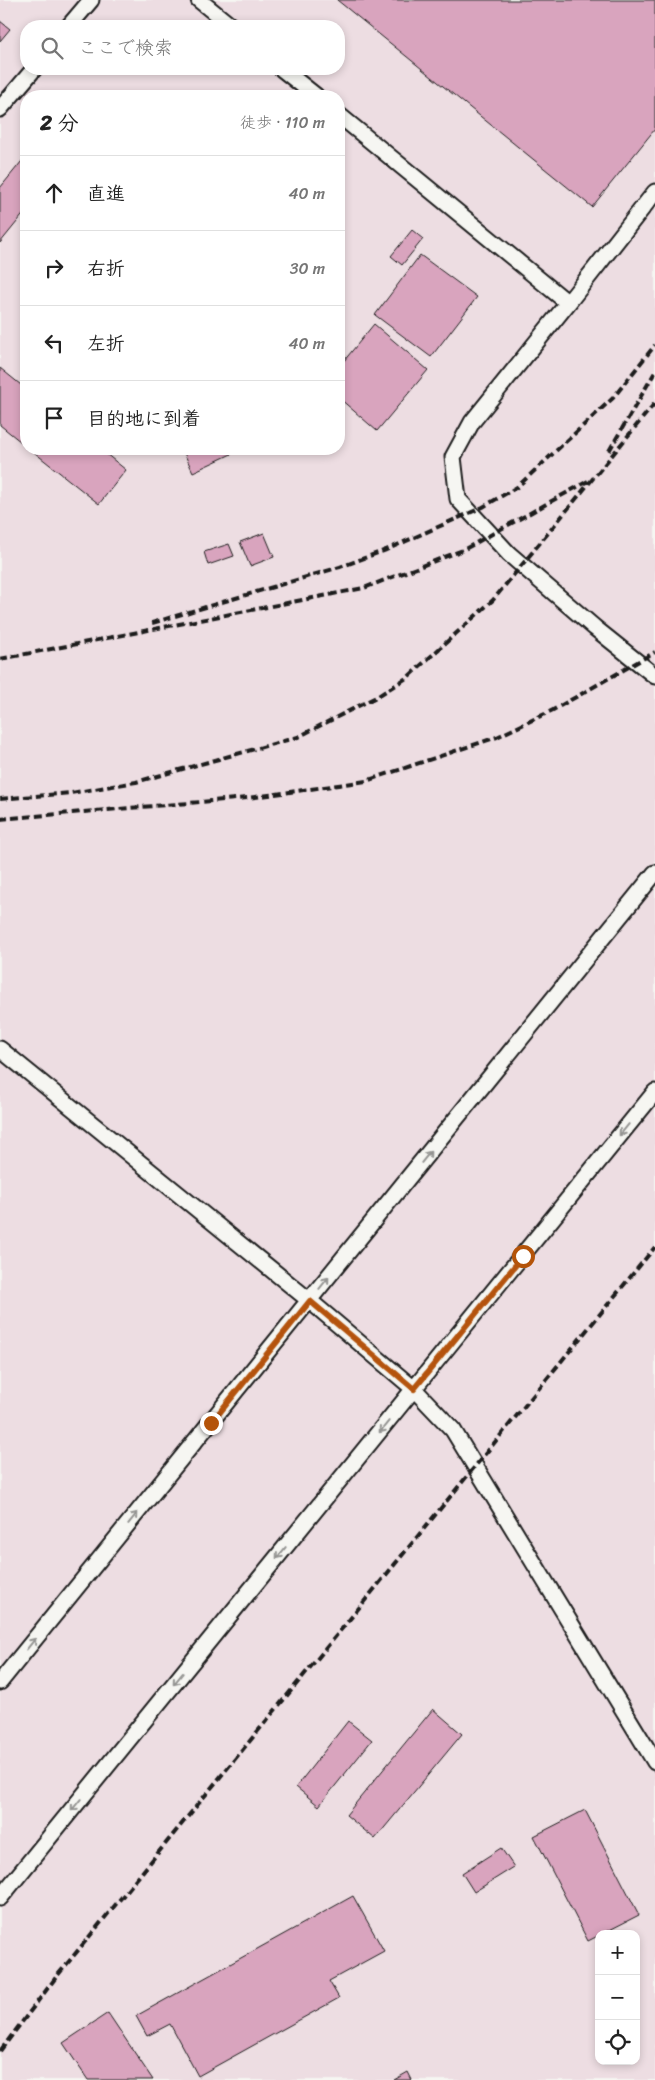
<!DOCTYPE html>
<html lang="ja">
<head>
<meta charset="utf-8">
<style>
  body { margin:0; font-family:Sriracha,"Klee One",sans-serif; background:#f6f6f6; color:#222 }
  .controls { position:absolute; right:15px; bottom:15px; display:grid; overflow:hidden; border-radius:10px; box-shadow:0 2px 8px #0003 }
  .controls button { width:45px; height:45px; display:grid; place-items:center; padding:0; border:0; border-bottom:1px solid #e0e0e0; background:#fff; color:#222; font:25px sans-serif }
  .stop { position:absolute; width:15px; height:15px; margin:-11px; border:4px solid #b45309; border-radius:50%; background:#fff }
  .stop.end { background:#b45309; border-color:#fff; box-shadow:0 1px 5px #0008 }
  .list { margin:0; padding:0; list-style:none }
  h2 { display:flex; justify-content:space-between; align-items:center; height:65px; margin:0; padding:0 20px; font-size:21px }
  h2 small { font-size:16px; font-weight:400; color:#767676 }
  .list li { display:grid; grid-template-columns:32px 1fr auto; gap:15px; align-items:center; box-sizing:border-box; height:75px; padding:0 20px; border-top:1px solid #e0e0e0 }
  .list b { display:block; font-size:19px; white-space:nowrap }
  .list em { font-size:16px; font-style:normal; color:#767676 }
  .icon { flex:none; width:28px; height:28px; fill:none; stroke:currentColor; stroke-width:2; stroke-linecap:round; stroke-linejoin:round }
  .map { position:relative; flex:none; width:655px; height:2080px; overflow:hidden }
  .search { position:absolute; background:#fff; box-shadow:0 2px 8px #0003; left:20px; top:20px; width:325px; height:55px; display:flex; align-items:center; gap:12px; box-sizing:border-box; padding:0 18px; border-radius:20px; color:#767676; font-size:19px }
  .panel { position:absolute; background:#fff; box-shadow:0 2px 8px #0003; left:20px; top:90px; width:325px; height:365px; border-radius:20px }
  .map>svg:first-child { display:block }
  .built { fill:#eddde2; fill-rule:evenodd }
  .building { fill:#d9a4be; stroke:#1c1c1c }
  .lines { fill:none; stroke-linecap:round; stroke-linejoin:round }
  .lane-casing { stroke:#1c1c1c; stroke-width:19 }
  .lane { stroke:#f6f6f2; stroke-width:15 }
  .rail { stroke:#1c1c1c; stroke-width:4; stroke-dasharray:8 4; stroke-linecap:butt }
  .oneway { stroke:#949492 }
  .route { stroke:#b45309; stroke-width:6 }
</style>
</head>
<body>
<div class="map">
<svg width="655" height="2080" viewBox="0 0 655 2080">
  <rect width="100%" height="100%" fill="#f6f6f2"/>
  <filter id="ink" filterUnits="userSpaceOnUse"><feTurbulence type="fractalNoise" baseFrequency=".02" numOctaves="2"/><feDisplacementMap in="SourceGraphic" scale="10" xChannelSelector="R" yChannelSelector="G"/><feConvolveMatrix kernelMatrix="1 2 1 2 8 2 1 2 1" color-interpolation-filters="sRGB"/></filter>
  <g filter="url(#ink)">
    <path class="built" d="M0,0H655V2080H0ZM26,26H339V69H26ZM26,96H339V449H26ZM599,1934H636V2061H599Z"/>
    <path class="building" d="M337,0H655V129L592,207Z
      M0,21L10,29L0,41Z
      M26,156V211L0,243V188Z
      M412,230L423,239L402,265L391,256Z
      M420,255L477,297L431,357L375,315Z
      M374,324L428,370L377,431L339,398V367Z
      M0,368L26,389V446L0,425Z
      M30,449H100L126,470L99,504Z
      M188,449H242L193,472L183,451Z
      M264,533L274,557L250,566L240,542Z
      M229,544L234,556L208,565L204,552Z
      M433,1709L462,1734L375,1839L346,1815Z
      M348,1721L372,1740L319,1806L296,1787Z
      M585,1810L639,1915L588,1941L534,1836Z
      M501,1848L514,1867L474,1892L462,1873Z
      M353,1896L384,1951L329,1981L339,1998L198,2076L170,2024L147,2036L136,2016Z
      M108,2013L153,2080H88L63,2043Z
      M408,2072L412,2080H394Z"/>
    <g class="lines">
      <g class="lane-casing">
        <path id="lane" d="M199,0L231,26
          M69,26L91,0
          M282,69L316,96
          M0,109L34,69
          M339,115L568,303L472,422L453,457L458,499L509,554L595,628L655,676
          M568,303L655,192
          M0,1049L310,1301L414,1389L453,1430L655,1762
          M0,1682L655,873
          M0,1898L655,1092"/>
      </g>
      <use href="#lane" class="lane"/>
      <path class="rail" d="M609,451L655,372
        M152,623L340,567L386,550L483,507L517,487L613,398L655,345
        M0,659L364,588L463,550L588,481
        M0,799L71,793L136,782L298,737L378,696L408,677L493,600L655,403
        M0,819L248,798L366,781L497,737L553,710L655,652
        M0,2051L57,1976L655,1247"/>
    </g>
    <defs><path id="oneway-shaft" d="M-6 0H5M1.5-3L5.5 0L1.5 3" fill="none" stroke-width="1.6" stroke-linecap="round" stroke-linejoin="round" transform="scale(1.25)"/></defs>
    <g class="oneway">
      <use href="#oneway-shaft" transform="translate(624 1130) rotate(129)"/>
      <use href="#oneway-shaft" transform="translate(426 1157) rotate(-51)"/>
      <use href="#oneway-shaft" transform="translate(324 1283) rotate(-51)"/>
      <use href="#oneway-shaft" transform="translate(384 1427) rotate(129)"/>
      <use href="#oneway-shaft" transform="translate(133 1518) rotate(-51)"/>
      <use href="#oneway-shaft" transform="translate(281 1553) rotate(129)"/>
      <use href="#oneway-shaft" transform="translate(31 1644) rotate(-51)"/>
      <use href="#oneway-shaft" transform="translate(178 1679) rotate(129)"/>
      <use href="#oneway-shaft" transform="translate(76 1805) rotate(129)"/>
    </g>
  </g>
  <g class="lines" filter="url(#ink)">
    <path class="route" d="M211,1423L310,1301L414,1389L523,1256"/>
  </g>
</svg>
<div class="controls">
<button>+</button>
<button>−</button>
<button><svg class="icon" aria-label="locate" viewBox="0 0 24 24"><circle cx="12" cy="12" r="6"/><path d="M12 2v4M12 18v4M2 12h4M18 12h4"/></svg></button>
</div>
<div class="stop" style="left:523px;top:1256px"></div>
<div class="stop end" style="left:211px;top:1423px"></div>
<div class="search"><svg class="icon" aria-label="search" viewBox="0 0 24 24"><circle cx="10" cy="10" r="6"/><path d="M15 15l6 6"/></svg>ここで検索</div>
<section class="panel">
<h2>2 分<small>徒歩 · 110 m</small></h2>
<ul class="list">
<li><svg class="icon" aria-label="ahead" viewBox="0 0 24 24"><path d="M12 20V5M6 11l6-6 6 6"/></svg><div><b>直進</b></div><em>40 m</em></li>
<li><svg class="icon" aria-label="right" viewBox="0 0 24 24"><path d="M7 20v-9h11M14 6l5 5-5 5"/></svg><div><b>右折</b></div><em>30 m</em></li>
<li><svg class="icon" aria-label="left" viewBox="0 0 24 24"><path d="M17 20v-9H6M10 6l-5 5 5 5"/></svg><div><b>左折</b></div><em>40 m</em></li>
<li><svg class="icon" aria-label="arrive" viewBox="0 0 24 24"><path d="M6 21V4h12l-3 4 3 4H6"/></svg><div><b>目的地に到着</b></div></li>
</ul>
</section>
</div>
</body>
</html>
